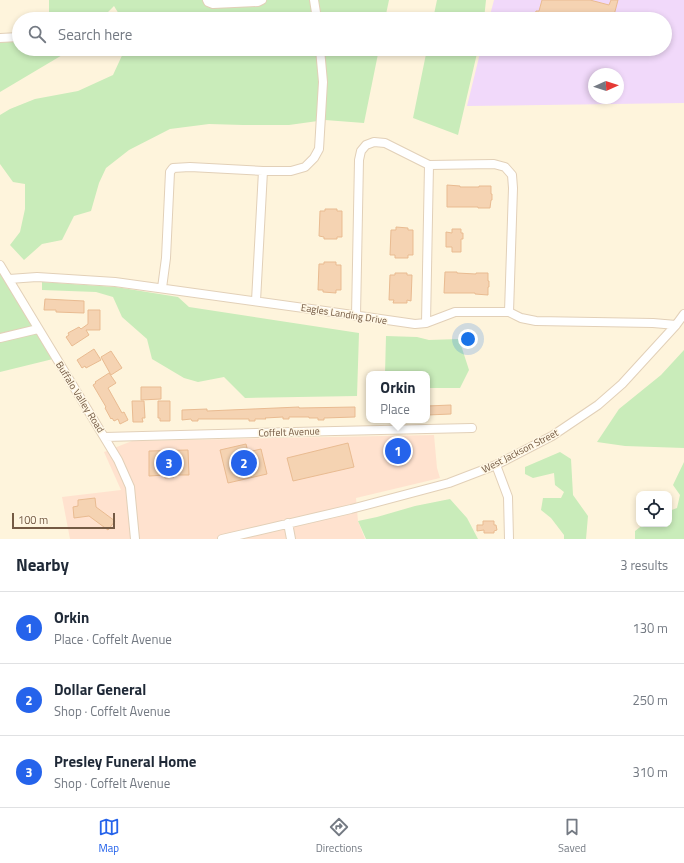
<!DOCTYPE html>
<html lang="en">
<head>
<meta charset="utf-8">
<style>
  body { margin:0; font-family:"Titillium Web",sans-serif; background:#f2f2f3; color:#1f2937 }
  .controls { position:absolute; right:12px; bottom:12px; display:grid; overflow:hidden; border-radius:8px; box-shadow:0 2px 6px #0003 }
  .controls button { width:36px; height:36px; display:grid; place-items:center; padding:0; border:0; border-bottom:1px solid #e0e1e3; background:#fff; color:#1f2937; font:20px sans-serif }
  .compass { position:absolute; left:588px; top:68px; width:36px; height:36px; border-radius:50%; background:#fff; box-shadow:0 2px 6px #0003; rotate:87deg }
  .scale { position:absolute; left:12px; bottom:10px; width:103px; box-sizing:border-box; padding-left:4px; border:2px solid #745a44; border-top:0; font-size:11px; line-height:14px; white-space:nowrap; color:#745a44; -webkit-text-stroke:3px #fff7e4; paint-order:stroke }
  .you { position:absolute; left:468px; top:339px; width:14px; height:14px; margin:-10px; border:3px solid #fff; border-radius:50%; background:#1a73e8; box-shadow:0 0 0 6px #1a73e833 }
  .badge { display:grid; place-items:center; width:26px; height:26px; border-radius:50%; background:#2563eb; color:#fff; font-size:13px; font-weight:700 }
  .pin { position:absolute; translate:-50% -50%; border:2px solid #fff; box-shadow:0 1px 4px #0006 }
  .popup { position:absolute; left:366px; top:371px; width:64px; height:52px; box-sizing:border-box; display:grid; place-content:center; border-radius:8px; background:#fff; filter:drop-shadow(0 1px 3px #0005); font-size:13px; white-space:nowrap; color:#747a83 }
  .popup b { font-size:15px; color:#1f2937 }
  .popup::after { content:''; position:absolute; left:50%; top:100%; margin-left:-8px; border:8px solid transparent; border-top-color:#fff }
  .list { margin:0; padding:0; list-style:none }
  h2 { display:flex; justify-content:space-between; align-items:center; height:52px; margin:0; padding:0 16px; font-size:17px }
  h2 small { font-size:13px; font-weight:400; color:#747a83 }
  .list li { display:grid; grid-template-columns:26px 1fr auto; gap:12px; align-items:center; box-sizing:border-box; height:72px; padding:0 16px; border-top:1px solid #e0e1e3 }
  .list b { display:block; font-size:15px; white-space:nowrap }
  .list p { margin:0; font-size:13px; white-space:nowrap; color:#747a83 }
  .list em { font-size:13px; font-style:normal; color:#747a83 }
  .icon { flex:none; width:22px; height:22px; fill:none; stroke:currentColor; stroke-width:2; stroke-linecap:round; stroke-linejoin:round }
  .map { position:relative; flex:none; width:684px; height:539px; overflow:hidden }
  .search { position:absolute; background:#fff; box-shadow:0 2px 6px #0003; left:12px; right:12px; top:12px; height:44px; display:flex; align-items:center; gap:10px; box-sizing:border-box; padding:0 14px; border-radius:22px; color:#747a83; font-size:15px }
  .sheet { height:268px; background:#fff }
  nav { display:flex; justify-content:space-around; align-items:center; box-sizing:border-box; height:56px; border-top:1px solid #e0e1e3; background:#fff; font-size:11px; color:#747a83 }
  nav a { display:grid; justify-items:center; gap:2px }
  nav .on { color:#2563eb }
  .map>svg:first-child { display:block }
  .commercial { fill:#ffe2cf }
  .education { fill:#f1d9fa; fill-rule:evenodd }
  .green { fill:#c9ecba }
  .building { fill:#f5d3b2; stroke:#e9bb91 }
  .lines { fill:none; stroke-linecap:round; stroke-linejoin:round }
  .minor-casing { stroke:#e2d0b8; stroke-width:10 }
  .minor { stroke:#fff; stroke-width:8 }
  .labels { text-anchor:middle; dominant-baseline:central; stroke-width:3; stroke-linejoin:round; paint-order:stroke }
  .street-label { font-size:10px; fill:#745a44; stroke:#fff7e4 }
</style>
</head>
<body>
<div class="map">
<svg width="684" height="539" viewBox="0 0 684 539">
  <rect width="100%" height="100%" fill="#fef4dc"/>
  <path class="commercial" d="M434,435L437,468L440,478L356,498L358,521L365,539H70L62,497L121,490L104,452L132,441Z"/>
  <path class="education" d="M494,0H684V103L467,106L481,49H665V19H489ZM594,74H618V98H594Z"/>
  <path class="green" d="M49,0H389L385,19H122L114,6L101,19H49Z
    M437,0H486L484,19H433Z
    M19,33V49H70L69,51L0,92V43Z
    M125,49H379L364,123L325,120L289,125H243L209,124L170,129L129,150L106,168L99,183L91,211L74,216L62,240L42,244L24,260L10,245L20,232L25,209V184L13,182L0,164V115L10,109L35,99L78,91L113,75Z
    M427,49H478L458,135L413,118Z
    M0,270L53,359L0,372Z
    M42,282L116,287L178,297L189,307L359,333L357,396L245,398L224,377L198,382L184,378L152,359L147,339L122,317L113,297L96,292L42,290Z
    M386,336L417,337L429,340L459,339L469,370L460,388H427V374H385Z
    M684,350V448L625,446L597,442L619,409L661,375Z
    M560,452L571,459L573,495L588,516L586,539H564V535L551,518L541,510L543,498H561L564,492L555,485L554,473L533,478L525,474V467Z
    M684,462V539H635V531L644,524H669V511L677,508L680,495L673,485Z
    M450,499L467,518L478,539H366L358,521L377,517L415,506Z"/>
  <path class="building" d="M542,0H590L609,5L611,0H618L613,19H534L536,11H539Z
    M447,185L460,186V187H479V186H491V194H492V200H491L490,208H478V207H447Z
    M325,209H337V211H342V237H337V239H324V237L319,236L320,211H325Z
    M396,227L408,228V230H413V255H408V258H395V255H390L391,230H396Z
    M452,229H461V233H463V239H461V252H452V247H446V232L452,233Z
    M324,262H336V265H341V290H336V293L323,292V290H318L319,264H324Z
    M445,272H457V273L476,274V273H488V281H489V287H488V295L475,294V293H444Z
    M395,273H407V275H412L411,301L407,300V303H393L394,300H389L390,275H395Z
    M45,299L84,301V313L56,312V310H44Z
    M88,310H100V330H86L89,335L72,346L66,337L69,335L68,333L79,327L81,329L88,324Z
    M94,349L101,360L86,368L85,366L82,368L77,360Z
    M111,351L122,368L111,375L101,357Z
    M109,373L116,383L108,388L122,413L124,412L128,420L120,424L118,419L114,421L112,418L111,419L105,408L106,407L93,385L96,383L95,382Z
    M141,387H161V399L141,400Z
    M132,401H144L145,418H142L143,422H133Z
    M158,401H170V421H160V418H158Z
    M451,405V414L427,415V406Z
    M299,407V408L355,407V417L324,418V420H318V418H309V417H289V419H283V417L265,418L266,419H255V421H249V419H198V421H192L191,419L182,420V410L207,409V411Z
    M403,440L407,459L392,462L388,444Z
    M348,443L354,467L293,481L287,458Z
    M246,444L248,452L261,449L267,474L228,483L220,450Z
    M188,450L189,475H174V477L165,478V475L149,476V451Z
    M95,498L96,507L115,521L108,530L89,516L74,518L73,507L78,506V500Z
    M483,521H494V525H496L497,530L494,531V533H484V530L477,531V525H483Z"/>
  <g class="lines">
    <g class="minor-casing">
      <path id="minor" d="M207,0L208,2L213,4L258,2L262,0
        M314,0L317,19
        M0,38L19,37
        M0,265L118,460L130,487L135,539
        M9,279L37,277L115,282L311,309L415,324L426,323L455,312H509L521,318L536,321L653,323L676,325
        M162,288L166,258L170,172L173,168L190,167L263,171H291L305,167L314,158L319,149L323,82L320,49
        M256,301L263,171
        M356,316L359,160L361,151L366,145L374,142L385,143L429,165L494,164L505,167L512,175L513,188L509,312
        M426,323L429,165
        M0,338L38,329
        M105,437L335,431L472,428
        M496,465L508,497L509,539
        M288,523L291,539
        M222,539L351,509L449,483L496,465L552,436L598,405L622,384L676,325L684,314"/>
    </g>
    <use href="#minor" class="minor"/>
  </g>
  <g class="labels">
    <g class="street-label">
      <text transform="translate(344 314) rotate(9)">Eagles Landing Drive</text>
      <text transform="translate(80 397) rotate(58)">Buffalo Valley Road</text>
      <text transform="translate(289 432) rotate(-2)">Coffelt Avenue</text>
      <text transform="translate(520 451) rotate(-27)">West Jackson Street</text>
    </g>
  </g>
</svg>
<div class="controls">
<button><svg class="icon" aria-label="locate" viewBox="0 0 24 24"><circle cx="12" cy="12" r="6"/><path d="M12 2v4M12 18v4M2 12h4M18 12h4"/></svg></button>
</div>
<svg class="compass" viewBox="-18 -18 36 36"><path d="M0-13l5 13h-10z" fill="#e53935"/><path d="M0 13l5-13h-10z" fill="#747a83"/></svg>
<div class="scale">100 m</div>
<div class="you"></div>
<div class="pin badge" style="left:398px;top:451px">1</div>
<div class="popup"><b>Orkin</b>Place</div>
<div class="pin badge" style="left:244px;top:463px">2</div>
<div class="pin badge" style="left:169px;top:463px">3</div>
<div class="search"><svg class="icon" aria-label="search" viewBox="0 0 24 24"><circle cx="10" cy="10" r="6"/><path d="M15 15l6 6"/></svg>Search here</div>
</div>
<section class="sheet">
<h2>Nearby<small>3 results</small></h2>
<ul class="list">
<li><span class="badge">1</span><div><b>Orkin</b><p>Place · Coffelt Avenue</p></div><em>130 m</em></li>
<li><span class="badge">2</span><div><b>Dollar General</b><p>Shop · Coffelt Avenue</p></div><em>250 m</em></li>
<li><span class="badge">3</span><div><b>Presley Funeral Home</b><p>Shop · Coffelt Avenue</p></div><em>310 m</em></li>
</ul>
</section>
<nav>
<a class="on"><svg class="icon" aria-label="map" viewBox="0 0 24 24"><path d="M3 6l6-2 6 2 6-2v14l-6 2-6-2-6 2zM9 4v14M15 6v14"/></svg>Map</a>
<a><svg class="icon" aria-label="directions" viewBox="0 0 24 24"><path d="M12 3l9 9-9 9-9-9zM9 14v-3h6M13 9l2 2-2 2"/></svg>Directions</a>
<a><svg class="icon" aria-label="saved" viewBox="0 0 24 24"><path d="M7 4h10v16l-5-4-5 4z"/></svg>Saved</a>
</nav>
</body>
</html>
